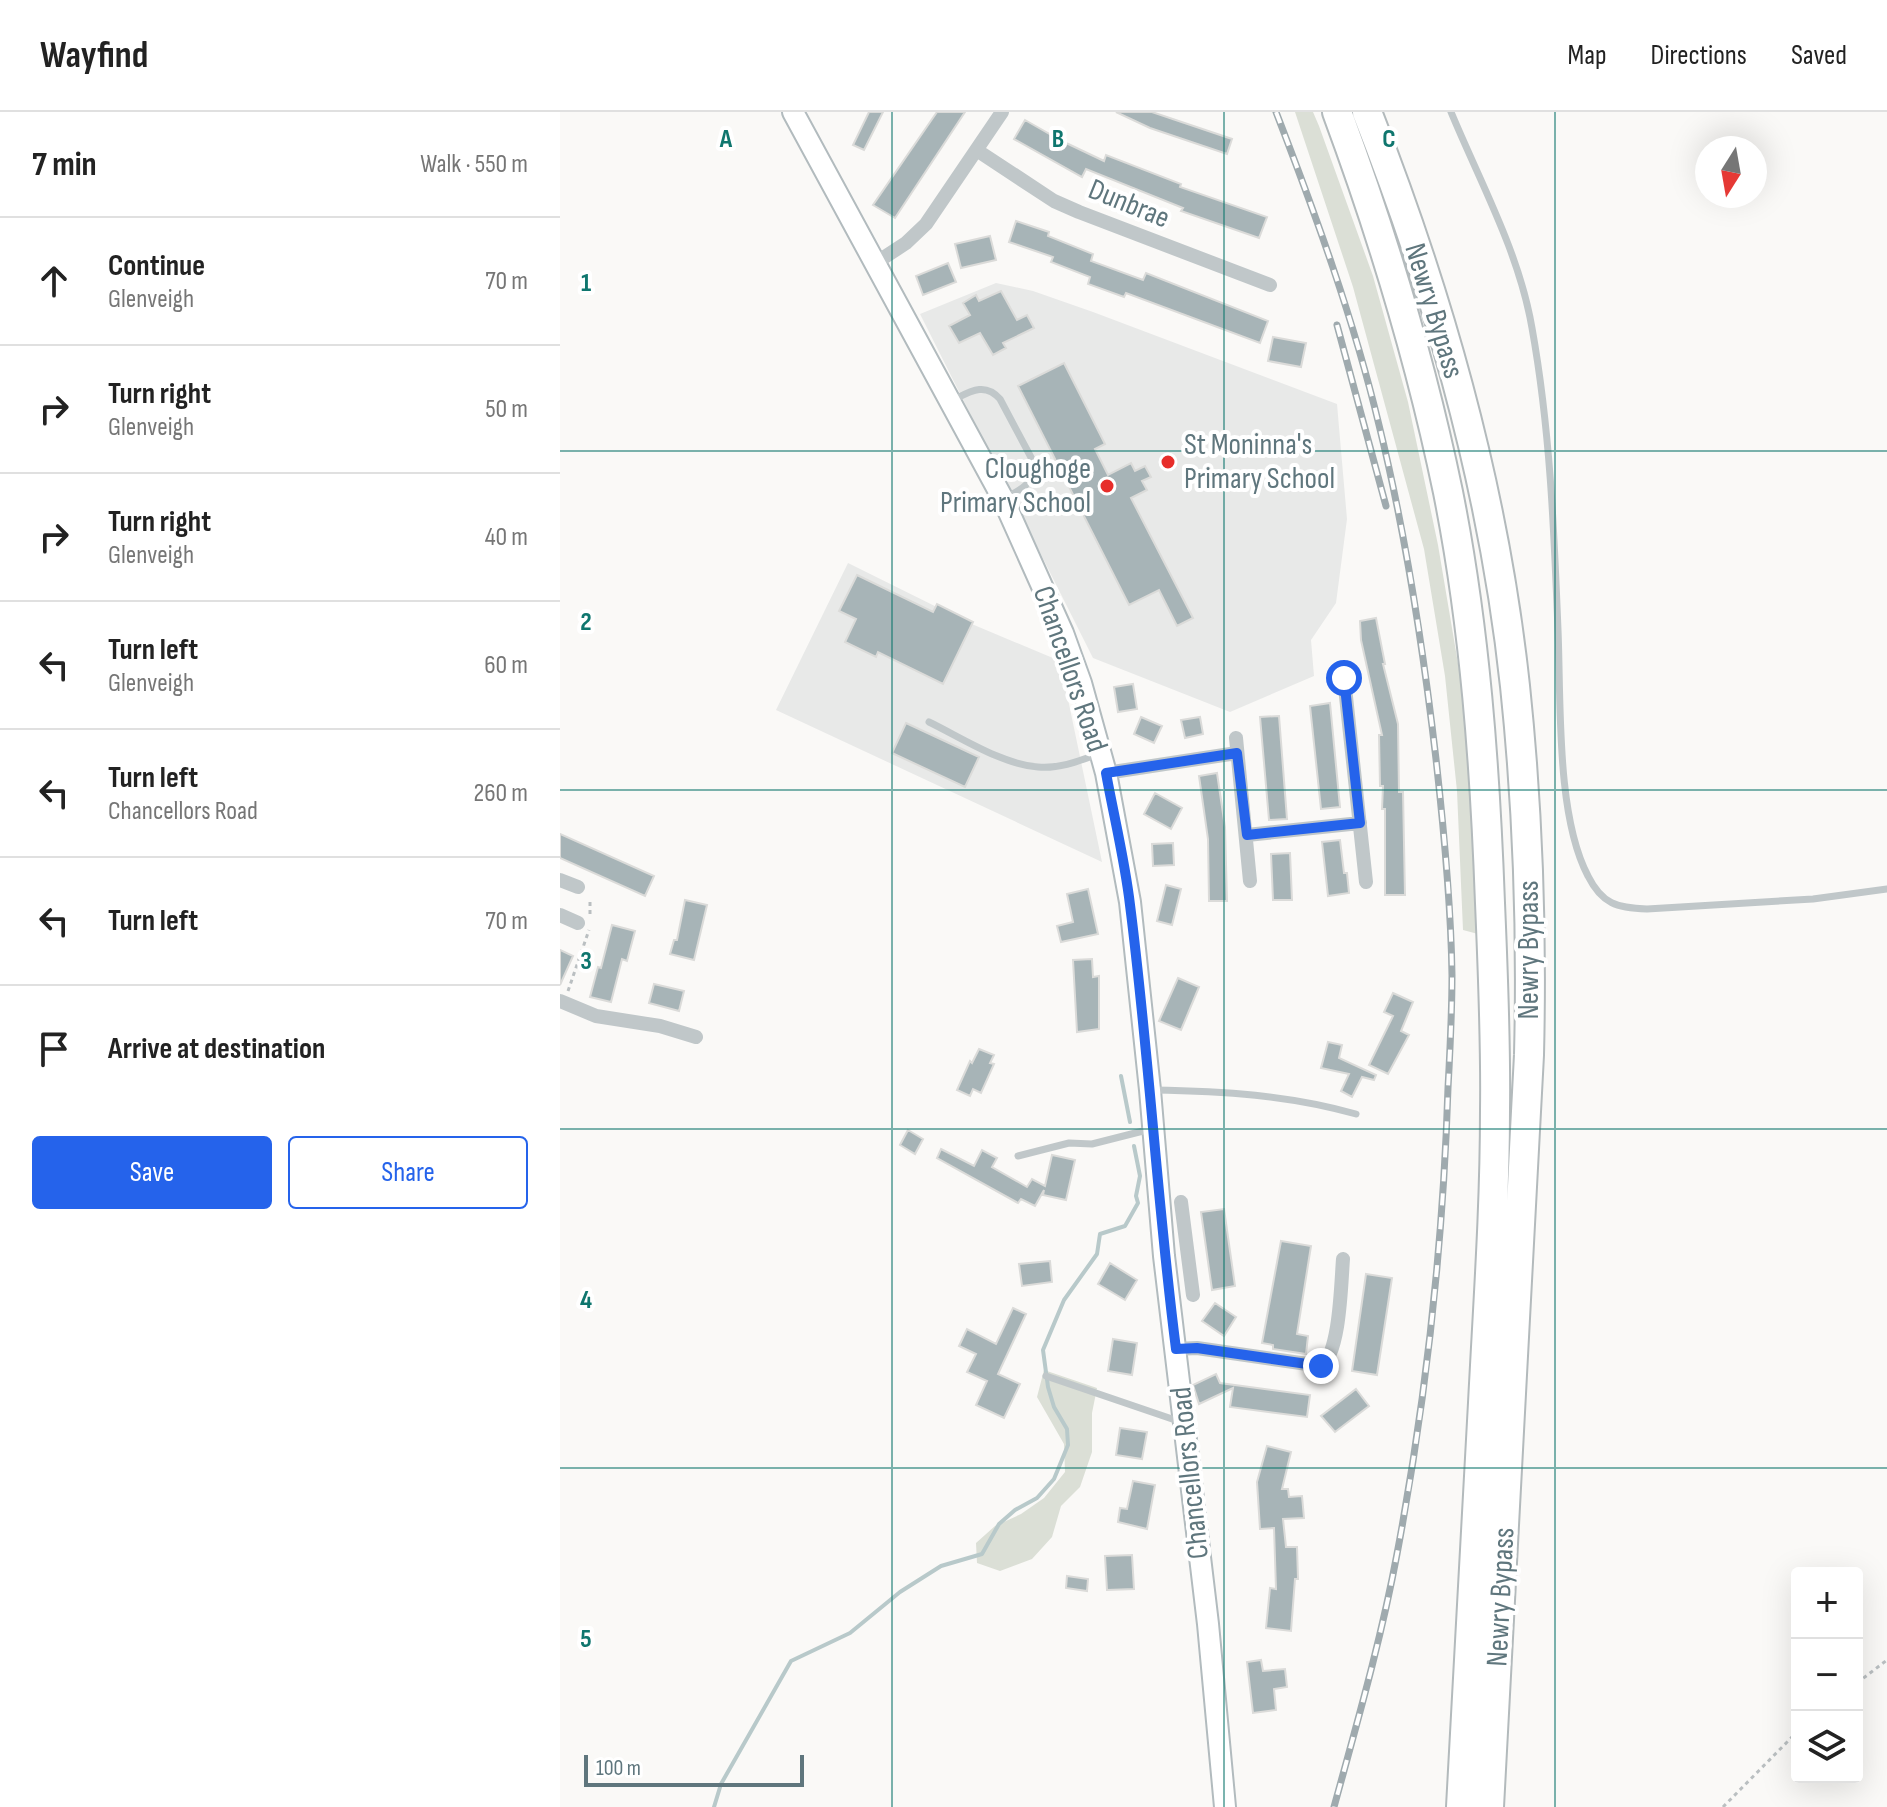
<!DOCTYPE html>
<html lang="en">
<head>
<meta charset="utf-8">
<style>
  body { margin:0; font-family:"Sofia Sans Condensed",sans-serif; background:#f2f2f2; color:#222 }
  .controls { position:absolute; right:24px; bottom:24px; display:grid; overflow:hidden; border-radius:8px; box-shadow:0 8px 32px #0002 }
  .controls button { width:72px; height:72px; display:grid; place-items:center; padding:0; border:0; border-bottom:2px solid #e0e0e0; background:#fff; color:#222; font:40px sans-serif }
  .compass { position:absolute; left:1135px; top:24px; width:72px; height:72px; border-radius:50%; background:#fff; box-shadow:0 8px 32px #0002; rotate:191deg }
  .scale { position:absolute; left:24px; bottom:20px; width:220px; box-sizing:border-box; padding-left:8px; border:4px solid #5f767d; border-top:0; font-size:22px; line-height:28px; white-space:nowrap; color:#5f767d; -webkit-text-stroke:6px #fff; paint-order:stroke }
  .stop { position:absolute; width:24px; height:24px; margin:-18px; border:6px solid #2563eb; border-radius:50%; background:#fff }
  .stop.end { background:#2563eb; border-color:#fff; box-shadow:0 2px 8px #0008 }
  .list { margin:0; padding:0; list-style:none }
  h2 { display:flex; justify-content:space-between; align-items:center; height:104px; margin:0; padding:0 32px; font-size:34px }
  h2 small { font-size:26px; font-weight:400; color:#767676 }
  .list li { display:grid; grid-template-columns:52px 1fr auto; gap:24px; align-items:center; box-sizing:border-box; height:128px; padding:0 32px; border-top:2px solid #e0e0e0 }
  .list b { display:block; font-size:30px; white-space:nowrap }
  .list p { margin:0; font-size:26px; white-space:nowrap; color:#767676 }
  .list em { font-size:26px; font-style:normal; color:#767676 }
  .actions { display:flex; gap:16px; padding:24px 32px }
  .actions a { flex:1; padding:18px 0; border:2px solid #2563eb; border-radius:8px; text-align:center; font-size:28px; color:#2563eb }
  .actions .main { background:#2563eb; color:#fff }
  .icon { flex:none; width:44px; height:44px; fill:none; stroke:currentColor; stroke-width:2; stroke-linecap:round; stroke-linejoin:round }
  .map { position:relative; flex:none; width:1327px; height:1695px; overflow:hidden }
  header { display:flex; align-items:center; gap:48px; box-sizing:border-box; height:112px; padding:0 40px; background:#fff; border-bottom:2px solid #e0e0e0 }
  header strong { font-size:38px }
  nav { display:flex; gap:44px; margin-inline-start:auto; font-size:28px }
  main { display:flex }
  aside { flex:1; background:#fff }
  .map>svg:first-child { display:block }
  .built { fill:#e8e9e8 }
  .green { fill:#dbdfd6 }
  .lines { fill:none; stroke-linecap:round; stroke-linejoin:round }
  .stream { stroke:#b8c9ca; stroke-width:4 }
  .building { fill:#a7b4b7; stroke:#dbdbd9; stroke-width:2 }
  .secondary-casing { stroke:#b2bbbe; stroke-width:24 }
  .highway-casing { stroke:#b3babc; stroke-width:32 }
  .path { stroke:#babfc1; stroke-width:3; stroke-dasharray:4 4; stroke-linecap:butt }
  .lane { stroke:#c0c7c9; stroke-width:7 }
  .street { stroke:#c0c7c9; stroke-width:14 }
  .secondary { stroke:#fff; stroke-width:20 }
  .highway { stroke:#fff; stroke-width:28 }
  .rail-casing { stroke:#9faaae; stroke-width:7 }
  .rail { stroke:#fff; stroke-width:4; stroke-dasharray:12; stroke-linecap:butt }
  .route { stroke:#2563eb; stroke-width:10 }
  .grid { fill:none; stroke:#0f766e; stroke-width:2; stroke-opacity:0.55 }
  .poi-dot { fill:#e72d2a; stroke:#fff; stroke-width:3 }
  .labels { text-anchor:middle; dominant-baseline:central; stroke-width:8; stroke-linejoin:round; paint-order:stroke }
  .street-label { font-size:30px; fill:#5f767d; stroke:#fff }
  .poi-label { font-size:30px; fill:#5f767d; stroke:#fff; text-anchor:start }
  .grid-label { font-size:26px; text-anchor:middle; font-weight:bold; fill:#0f766e; stroke:#fff; stroke-width:8; stroke-linejoin:round; paint-order:stroke }
</style>
</head>
<body>
<header>
<strong>Wayfind</strong>
<nav><a>Map</a><a>Directions</a><a>Saved</a></nav>
</header>
<main>
<aside>
<h2>7 min<small>Walk · 550 m</small></h2>
<ul class="list">
<li><svg class="icon" aria-label="ahead" viewBox="0 0 24 24"><path d="M12 20V5M6 11l6-6 6 6"/></svg><div><b>Continue</b><p>Glenveigh</p></div><em>70 m</em></li>
<li><svg class="icon" aria-label="right" viewBox="0 0 24 24"><path d="M7 20v-9h11M14 6l5 5-5 5"/></svg><div><b>Turn right</b><p>Glenveigh</p></div><em>50 m</em></li>
<li><svg class="icon" aria-label="right" viewBox="0 0 24 24"><path d="M7 20v-9h11M14 6l5 5-5 5"/></svg><div><b>Turn right</b><p>Glenveigh</p></div><em>40 m</em></li>
<li><svg class="icon" aria-label="left" viewBox="0 0 24 24"><path d="M17 20v-9H6M10 6l-5 5 5 5"/></svg><div><b>Turn left</b><p>Glenveigh</p></div><em>60 m</em></li>
<li><svg class="icon" aria-label="left" viewBox="0 0 24 24"><path d="M17 20v-9H6M10 6l-5 5 5 5"/></svg><div><b>Turn left</b><p>Chancellors Road</p></div><em>260 m</em></li>
<li><svg class="icon" aria-label="left" viewBox="0 0 24 24"><path d="M17 20v-9H6M10 6l-5 5 5 5"/></svg><div><b>Turn left</b></div><em>70 m</em></li>
<li><svg class="icon" aria-label="arrive" viewBox="0 0 24 24"><path d="M6 21V4h12l-3 4 3 4H6"/></svg><div><b>Arrive at destination</b></div></li>
</ul>
<div class="actions"><a class="main">Save</a><a>Share</a></div>
</aside>
<div class="map">
<svg width="1327" height="1695" viewBox="0 0 1327 1695">
  <rect width="100%" height="100%" fill="#faf9f7"/>
  <path class="built" d="M436,171L473,179L533,200L777,292L787,407L776,491L751,528L754,564L670,600L533,546L360,202Z
    M288,451L407,510L500,549L542,750L216,598Z"/>
  <path class="green" d="M735,0H753L759,14L813,164L848,290L878,433L906,599L918,822L903,818L897,679L885,564L864,437L793,175Z
    M484,1258L537,1276L532,1301V1340L520,1375L501,1394L492,1425L472,1447L440,1459L417,1451L416,1431L435,1414L461,1402L484,1386L505,1360L504,1332L477,1285Z"/>
  <g class="lines">
    <path class="stream" d="M561,964L570,1010
      M154,1695L161,1672L231,1549L290,1521L340,1480L381,1454L422,1442L439,1412L455,1398L477,1386L494,1367L508,1333L507,1317L494,1295L488,1275L483,1238L504,1188L537,1142L540,1122L565,1114L578,1091L576,1084L580,1064L574,1034"/>
  </g>
  <path class="building" d="M309,0H323L304,38L293,33Z
    M377,0H405L335,106L313,93Z
    M556,0H592L672,27L667,42L590,16Z
    M465,8L502,29L544,49L546,43L621,72L620,75L707,105L699,126L621,99L623,96L526,57L522,65L454,27Z
    M456,109L489,120L488,124L533,142L531,149L583,168L586,161L708,209L700,231L566,181L564,185L528,172L530,165L491,150L493,145L449,130Z
    M430,124L436,148L401,156L395,132Z
    M388,151L396,170L363,183L356,164Z
    M441,179L457,208L467,203L474,216L443,231L446,236L433,243L420,221L399,231L389,214L410,203L403,191L416,183L419,189Z
    M713,225L746,231L741,255L708,249Z
    M504,251L545,332L535,337L548,363L571,351L575,359L585,354L591,365L582,369L587,378L571,386L633,506L617,514L599,478L569,493L458,274Z
    M297,463L373,500L377,492L413,510L383,572L318,540L316,545L285,530L296,507L279,499Z
    M816,506L825,552H823L838,612L839,680H843L845,783H825V697H822L823,674H820L819,623H822L801,528L800,509Z
    M573,572L577,597L558,600L554,575Z
    M770,591L780,695L761,697L750,594Z
    M719,604L727,707L709,708L700,605Z
    M581,605L602,614L594,631L574,622Z
    M640,605L643,622L625,626L621,608Z
    M346,611L419,645L405,675L332,641Z
    M657,661L665,715L667,789H649L648,727L639,664Z
    M595,681L622,696L611,717L584,702Z
    M0,722L94,764L85,784L0,746Z
    M780,728L784,761H787L789,781L768,784L762,730Z
    M613,731L614,753L593,754L592,732Z
    M730,741L732,788H713L711,742Z
    M606,773L621,777L612,813L597,809Z
    M528,777L538,822L501,830L497,814L513,810L507,782Z
    M125,788L147,793L134,848L110,842L114,828H117Z
    M52,813L75,819L67,849L62,847L51,890L30,885L38,855L41,856Z
    M0,838L13,844L0,873Z
    M532,847L533,865L539,864V917L517,920L513,848Z
    M618,866L639,875L621,918L599,909Z
    M94,872L124,879L119,899L89,891Z
    M833,881L853,890L841,919L849,923L828,962L809,953L833,904L824,900Z
    M768,930L782,933L779,946L816,963L814,968L802,965L792,985L781,979L789,962L761,956Z
    M419,937L434,943L430,951L434,952L421,981L413,977L410,984L397,978L410,949L412,951Z
    M348,1018L363,1027L355,1042L340,1033Z
    M381,1037L414,1054L422,1038L437,1046L432,1055L467,1075L472,1067L485,1074L492,1043L515,1048L506,1088L483,1083L484,1078L475,1094L461,1087L458,1091L377,1046Z
    M664,1097L675,1174L652,1178L641,1100Z
    M721,1129L751,1134L737,1222L748,1224L746,1242L713,1237V1233L702,1231Z
    M490,1149L492,1170L462,1174L459,1152Z
    M550,1151L577,1168L565,1188L538,1172Z
    M806,1162L832,1166L817,1263L792,1259Z
    M655,1191L676,1205L664,1224L642,1209Z
    M453,1196L466,1202L438,1262L460,1272L444,1306L416,1293L427,1269L407,1260L416,1242L399,1234L407,1217L436,1232Z
    M553,1227L577,1231L572,1263L548,1259Z
    M656,1262L660,1271L750,1283L747,1305L670,1295L673,1276L639,1292L633,1273Z
    M796,1277L809,1294L775,1320L761,1304Z
    M560,1316L587,1320L582,1347L556,1343Z
    M707,1334L731,1340L722,1377H728L729,1385L742,1384L744,1406L723,1407L726,1435H737L738,1467H735L731,1519L706,1516L710,1476L716,1477L714,1416L700,1417L697,1370Z
    M573,1369L595,1373L587,1417L558,1410L560,1396L567,1397Z
    M572,1443L574,1477L547,1478L545,1444Z
    M507,1464L528,1467L527,1479L506,1476Z
    M701,1548L703,1559L725,1557L727,1575L714,1577L716,1598L693,1601L687,1550Z"/>
  <g class="lines">
    <g class="secondary-casing">
      <path id="secondary" d="M233,0L443,387L503,521L521,571L546,661L570,790L590,978L604,1144L648,1512L665,1695"/>
    </g>
    <g class="highway-casing">
      <path id="highway" d="M777,0C823,124 861,250 888,380C915,515 925,654 930,791C933,860 936,929 935,998C935,1096 928,1193 923,1291C916,1425 909,1560 901,1695
        M807,0C879,183 934,378 955,574C968,697 972,819 969,943L929,1695"/>
    </g>
    <path class="path" d="M30,802V790
      M8,879L29,818
      M1297,1571L1327,1548
      M1163,1695L1237,1620"/>
    <path class="lane" d="M891,0C920,70 959,140 972,216C990,316 994,417 998,518C1001,588 996,704 1028,764C1042,792 1057,796 1087,797L1253,787L1327,777
      M393,288C411,279 425,270 440,287L474,351C475,371 461,378 445,386
      M369,610C402,626 441,652 478,655C499,657 519,649 538,642
      M593,978C662,979 729,983 796,1002
      M458,1044L509,1031L532,1032L591,1017
      M486,1264L621,1310"/>
    <path class="street" d="M418,39L494,89L519,100L710,173
      M317,150L346,131L366,112L442,0
      M784,566L806,770
      M676,626L690,769
      M546,661L677,641
      M687,723L800,711
      M0,768L18,775
      M0,803L18,811
      M0,889L36,904L100,914L136,925
      M621,1090L633,1183
      M616,1237L637,1236L761,1254C780,1242 781,1172 783,1147"/>
    <use href="#secondary" class="secondary"/>
    <use href="#highway" class="highway"/>
    <g class="rail-casing">
      <path id="rail" d="M716,0C755,101 794,208 819,313C846,423 863,535 876,647C884,719 891,791 892,863C892,901 890,939 888,976C883,1133 866,1288 837,1442C821,1528 797,1611 774,1695
        M777,213L826,394"/>
    </g>
    <use href="#rail" class="rail"/>
  </g>
  <g class="lines">
    <path class="route" d="M761,1254L637,1236L616,1237C597,1090 589,941 570,793C565,749 554,705 546,661L677,641L687,723L800,711L784,566"/>
  </g>
  <path class="grid" d="M332,0V1695M664,0V1695M995,0V1695M0,339H1327M0,678H1327M0,1017H1327M0,1356H1327"/>
  <g class="poi-dot">
    <circle cx="608" cy="350" r="8"/>
    <circle cx="547" cy="374" r="8"/>
  </g>
  <g class="labels">
    <g class="street-label">
      <text transform="translate(569 92) rotate(22)">Dunbrae</text>
      <text transform="translate(874 199) rotate(73)">Newry Bypass</text>
      <text transform="translate(510 557) rotate(71)">Chancellors Road</text>
      <text transform="translate(969 838) rotate(-90)">Newry Bypass</text>
      <text transform="translate(630 1361) rotate(-96)">Chancellors Road</text>
      <text transform="translate(941 1485) rotate(-87)">Newry Bypass</text>
    </g>
    <g class="poi-label">
      <text x="624" y="333">St Moninna's<tspan x="624" dy="34">Primary School</tspan></text>
      <text x="531" y="357" text-anchor="end">Cloughoge<tspan x="531" dy="34">Primary School</tspan></text>
    </g>
  </g>
  <g class="grid-label">
    <text x="166" y="35">A</text>
    <text x="498" y="35">B</text>
    <text x="829" y="35">C</text>
    <text x="26" y="179">1</text>
    <text x="26" y="518">2</text>
    <text x="26" y="857">3</text>
    <text x="26" y="1196">4</text>
    <text x="26" y="1535">5</text>
  </g>
</svg>
<div class="controls">
<button>+</button>
<button>−</button>
<button><svg class="icon" aria-label="layers" viewBox="0 0 24 24"><path d="M12 4l9 5-9 5-9-5zM3 14l9 5 9-5"/></svg></button>
</div>
<svg class="compass" viewBox="-18 -18 36 36"><path d="M0-13l5 13h-10z" fill="#e53935"/><path d="M0 13l5-13h-10z" fill="#767676"/></svg>
<div class="scale">100 m</div>
<div class="stop" style="left:784px;top:566px"></div>
<div class="stop end" style="left:761px;top:1254px"></div>
</div>
</main>
</body>
</html>
